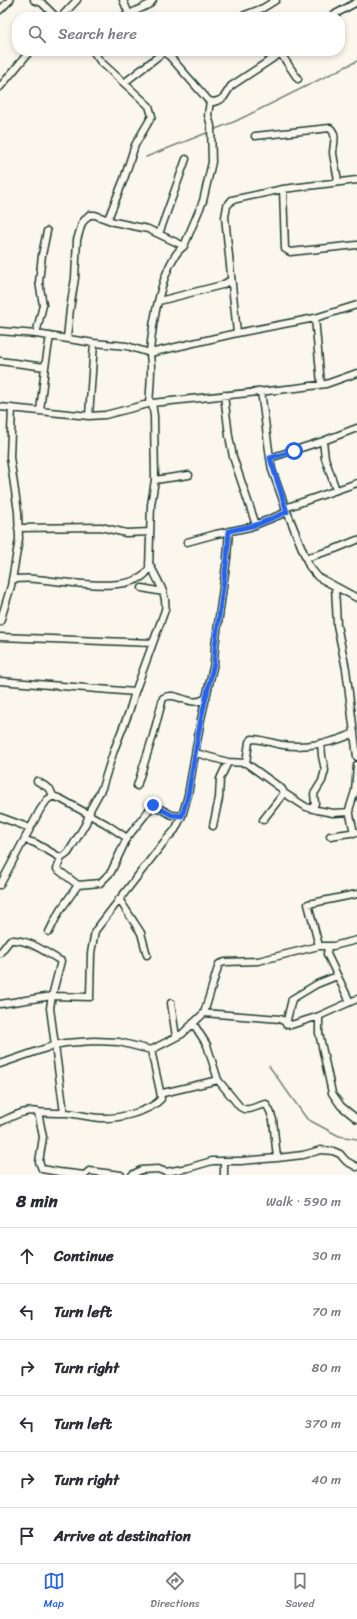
<!DOCTYPE html>
<html lang="en">
<head>
<meta charset="utf-8">
<style>
  body { margin:0; font-family:Sriracha,sans-serif; background:#f2f2f3; color:#2b2b33 }
  .stop { position:absolute; width:12px; height:12px; margin:-9px; border:3px solid #2563eb; border-radius:50%; background:#fff }
  .stop.end { background:#2563eb; border-color:#fff; box-shadow:0 1px 4px #0008 }
  .list { margin:0; padding:0; list-style:none }
  h2 { display:flex; justify-content:space-between; align-items:center; height:52px; margin:0; padding:0 16px; font-size:17px }
  h2 small { font-size:13px; font-weight:400; color:#7c7c81 }
  .list li { display:grid; grid-template-columns:26px 1fr auto; gap:12px; align-items:center; box-sizing:border-box; height:56px; padding:0 16px; border-top:1px solid #e1e1e2 }
  .list b { display:block; font-size:15px; white-space:nowrap }
  .list em { font-size:13px; font-style:normal; color:#7c7c81 }
  .icon { flex:none; width:22px; height:22px; fill:none; stroke:currentColor; stroke-width:2; stroke-linecap:round; stroke-linejoin:round }
  .map { position:relative; flex:none; width:357px; height:1175px; overflow:hidden }
  .search { position:absolute; background:#fff; box-shadow:0 2px 6px #0003; left:12px; right:12px; top:12px; height:44px; display:flex; align-items:center; gap:10px; box-sizing:border-box; padding:0 14px; border-radius:16px; color:#7c7c81; font-size:15px }
  .sheet { height:388px; background:#fff }
  nav { display:flex; justify-content:space-around; align-items:center; box-sizing:border-box; height:56px; border-top:1px solid #e1e1e2; background:#fff; font-size:11px; color:#7c7c81 }
  nav a { display:grid; justify-items:center; gap:2px }
  nav .on { color:#2563eb }
  .map>svg:first-child { display:block }
  .lines { fill:none; stroke-linecap:round; stroke-linejoin:round }
  .stream { stroke:#74847b; stroke-width:1.5 }
  .minor-casing { stroke:#1f3d34; stroke-width:9 }
  .minor { stroke:#fbf7ec; stroke-width:6 }
  .route { stroke:#2563eb; stroke-width:5 }
</style>
</head>
<body>
<div class="map">
<svg width="357" height="1175" viewBox="0 0 357 1175">
  <rect width="100%" height="100%" fill="#fbf7ec"/>
  <filter id="ink" filterUnits="userSpaceOnUse"><feTurbulence type="fractalNoise" baseFrequency=".025" numOctaves="2"/><feDisplacementMap in="SourceGraphic" scale="8" xChannelSelector="R" yChannelSelector="G"/><feConvolveMatrix kernelMatrix="1 2 1 2 8 2 1 2 1" color-interpolation-filters="sRGB"/></filter>
  <g filter="url(#ink)">
    <g class="lines">
      <path class="stream" d="M213,130L236,121L357,61
        M146,157L209,132
        M269,1066L307,1119L339,1136L357,1139"/>
      <g class="minor-casing">
        <path id="minor" d="M34,0L42,3L56,17
          M123,0L129,14
          M0,10L10,0
          M61,17L77,0
          M123,17L150,4L153,0
          M240,17L263,8L276,0
          M330,17L357,2
          M93,51L100,61L149,106L152,116L135,145L124,179L108,219
          M165,51L209,101L214,102L220,100L224,97L231,86L284,51
          M281,54L298,79
          M124,83L165,51
          M0,87L30,51
          M255,136L330,128C338,135 333,144 333,153C334,162 337,172 338,182
          M283,189L285,249L290,252L357,245
          M159,234L186,159
          M159,301L222,285L231,280
          M315,318L321,384
          M0,331L36,334L94,343L127,346L150,353L237,333L315,318L357,305
          M237,333L225,217L227,206L232,200L283,189L357,180
          M36,334L43,305L39,282L42,255L47,231
          M67,338L70,309L75,278L77,240L82,223L89,215H95L114,222L148,229L184,246
          M0,361L45,367
          M261,391L270,458L272,470L286,509L309,566L318,577L357,598
          M224,395L229,436L233,457L256,525
          M149,404C150,392 151,379 151,367C151,362 150,357 150,352C152,326 162,262 184,246L203,201L212,162L211,126L208,115L210,101
          M0,407L89,416L105,415L152,403L296,388L326,384L357,373
          M40,411L45,367L50,336
          M89,416L94,343
          M323,441L325,458L336,490
          M270,458L323,441L357,428
          M155,480L189,475
          M285,508L357,483
          M18,528L101,527L126,533L150,532
          M187,542L216,534L250,527L287,512
          M306,558L335,549L357,540
          M12,579C20,579 28,578 36,579C60,581 139,596 149,568L151,505L155,480L154,416L152,403
          M335,587L337,625L346,669L357,757
          M142,588L163,592
          M0,622L11,586L19,539L18,512L10,457L12,408
          M0,637L153,643
          M0,681L135,692
          M196,753L228,762L246,763L282,789L284,793L306,807L317,810L333,813L350,812
          M246,763L249,742L252,739C263,739 273,744 283,745C305,748 335,743 354,733
          M37,781L50,789L53,796
          M137,786L153,736L163,698C176,690 191,709 206,698
          M313,809L315,803L314,794L322,781L325,770L322,756L321,743
          M0,817L30,828
          M263,820L284,793
          M213,826L219,798L220,779L228,762
          M354,833L349,810L355,791L357,765
          M330,836L357,832
          M25,840L35,843L61,858L68,853L73,845L86,823L91,808L102,788L114,750L129,712L135,692L165,610C168,594 156,578 149,563
          M61,858L57,869L78,885L100,883L111,872L127,838
          M0,885L40,810L47,800L53,796L61,799L106,824L127,838L153,805L172,815L182,816
          M119,899L141,933L147,955
          M49,932L59,912L78,885
          M319,946L308,904L357,894
          M328,946L327,954L350,1002
          M0,953L10,940C29,939 45,952 61,961L52,996L90,997L91,953L95,931L164,842L175,830L182,816L188,795L201,719L214,663L215,646L227,558L229,531
          M171,1003L176,1037
          M0,1004L52,996L50,1008L64,1113
          M204,1013L219,964L225,962L258,961L319,946H333L357,940
          M319,1016V1033L332,1093L341,1106L357,1119
          M193,1023L207,1045L218,1080L240,1107C248,1113 257,1105 266,1104L270,1111L273,1120L277,1158
          M286,1024L292,999L317,984L337,976
          M151,1050L160,1091L163,1093L218,1080
          M0,1064L55,1045L65,1043L94,1041L119,1042L151,1050L182,1034L204,1013L280,1019L291,1025L319,1016L357,999
          M38,1112C47,1113 56,1113 66,1113C77,1114 88,1117 100,1118C118,1119 149,1112 161,1099L160,1091
          M0,1122C12,1117 24,1109 38,1112L43,1137L39,1162L42,1169L59,1172L85,1175L89,1171L121,1175
          M132,1175L141,1170L158,1169L166,1172L188,1168L212,1161H241L277,1158L303,1155L321,1150L333,1151L340,1154L346,1161L357,1167
          M224,1175V1161"/>
      </g>
      <use href="#minor" class="minor"/>
    </g>
  </g>
  <g class="lines" filter="url(#ink)">
    <path class="route" d="M153,805L172,815L182,816L188,795L201,719L214,663L215,646L227,558L229,531L256,525L287,512L270,458L294,451"/>
  </g>
</svg>
<div class="stop" style="left:294px;top:451px"></div>
<div class="stop end" style="left:153px;top:805px"></div>
<div class="search"><svg class="icon" aria-label="search" viewBox="0 0 24 24"><circle cx="10" cy="10" r="6"/><path d="M15 15l6 6"/></svg>Search here</div>
</div>
<section class="sheet">
<h2>8 min<small>Walk · 590 m</small></h2>
<ul class="list">
<li><svg class="icon" aria-label="ahead" viewBox="0 0 24 24"><path d="M12 20V5M6 11l6-6 6 6"/></svg><div><b>Continue</b></div><em>30 m</em></li>
<li><svg class="icon" aria-label="left" viewBox="0 0 24 24"><path d="M17 20v-9H6M10 6l-5 5 5 5"/></svg><div><b>Turn left</b></div><em>70 m</em></li>
<li><svg class="icon" aria-label="right" viewBox="0 0 24 24"><path d="M7 20v-9h11M14 6l5 5-5 5"/></svg><div><b>Turn right</b></div><em>80 m</em></li>
<li><svg class="icon" aria-label="left" viewBox="0 0 24 24"><path d="M17 20v-9H6M10 6l-5 5 5 5"/></svg><div><b>Turn left</b></div><em>370 m</em></li>
<li><svg class="icon" aria-label="right" viewBox="0 0 24 24"><path d="M7 20v-9h11M14 6l5 5-5 5"/></svg><div><b>Turn right</b></div><em>40 m</em></li>
<li><svg class="icon" aria-label="arrive" viewBox="0 0 24 24"><path d="M6 21V4h12l-3 4 3 4H6"/></svg><div><b>Arrive at destination</b></div></li>
</ul>
</section>
<nav>
<a class="on"><svg class="icon" aria-label="map" viewBox="0 0 24 24"><path d="M3 6l6-2 6 2 6-2v14l-6 2-6-2-6 2zM9 4v14M15 6v14"/></svg>Map</a>
<a><svg class="icon" aria-label="directions" viewBox="0 0 24 24"><path d="M12 3l9 9-9 9-9-9zM9 14v-3h6M13 9l2 2-2 2"/></svg>Directions</a>
<a><svg class="icon" aria-label="saved" viewBox="0 0 24 24"><path d="M7 4h10v16l-5-4-5 4z"/></svg>Saved</a>
</nav>
</body>
</html>
